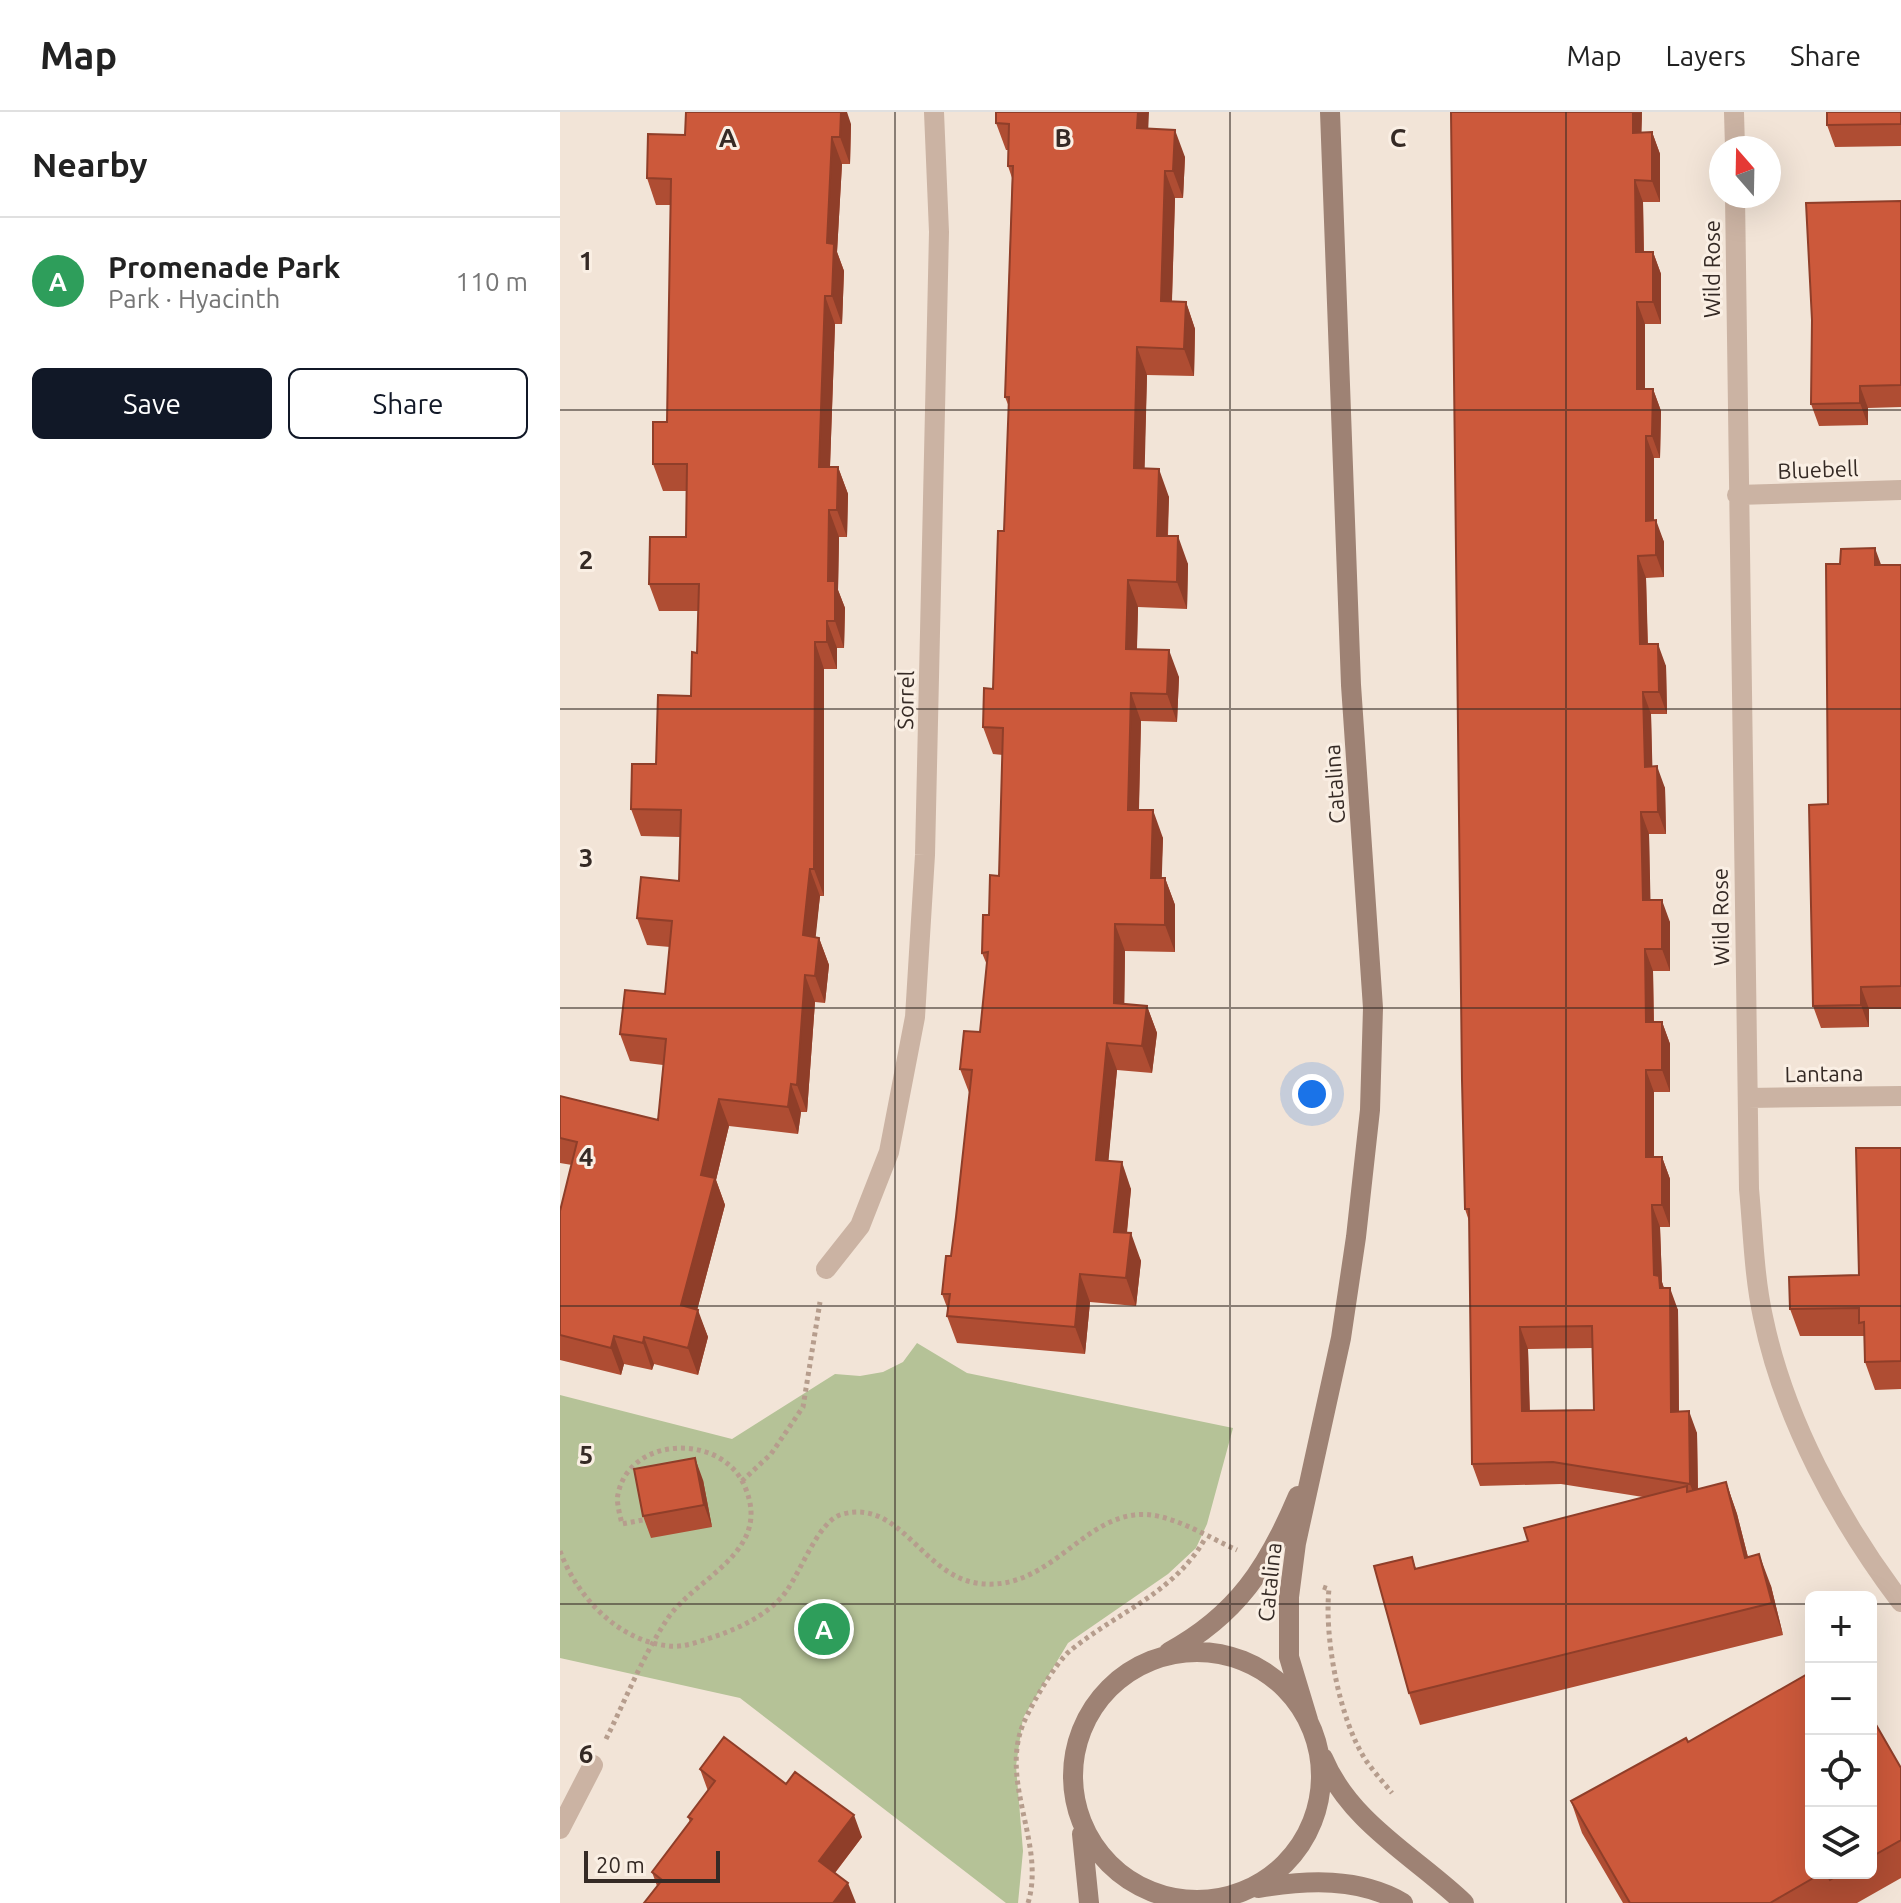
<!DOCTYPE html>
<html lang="en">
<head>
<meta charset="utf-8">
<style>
  body { margin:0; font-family:Ubuntu,sans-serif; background:#f2f2f2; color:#222 }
  .controls { position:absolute; right:24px; bottom:24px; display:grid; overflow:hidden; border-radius:12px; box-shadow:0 8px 32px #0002 }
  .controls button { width:72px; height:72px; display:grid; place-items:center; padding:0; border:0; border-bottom:2px solid #e0e0e0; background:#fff; color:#222; font:40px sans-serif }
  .compass { position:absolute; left:1149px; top:24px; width:72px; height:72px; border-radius:50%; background:#fff; box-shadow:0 8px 32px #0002; rotate:340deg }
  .scale { position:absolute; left:24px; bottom:20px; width:136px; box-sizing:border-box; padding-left:8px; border:4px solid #352a25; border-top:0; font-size:22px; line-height:28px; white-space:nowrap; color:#352a25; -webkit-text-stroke:6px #faefe4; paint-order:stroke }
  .you { position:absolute; left:752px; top:982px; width:28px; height:28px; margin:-20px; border:6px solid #fff; border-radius:50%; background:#1a73e8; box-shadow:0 0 0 12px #1a73e833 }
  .badge { display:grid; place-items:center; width:52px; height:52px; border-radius:50%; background:#111827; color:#fff; font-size:26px; font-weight:700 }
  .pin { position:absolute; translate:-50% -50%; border:4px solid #fff; box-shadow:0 2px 8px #0006 }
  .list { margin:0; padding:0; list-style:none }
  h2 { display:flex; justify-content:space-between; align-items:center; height:104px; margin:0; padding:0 32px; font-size:34px }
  h2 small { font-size:26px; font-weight:400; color:#767676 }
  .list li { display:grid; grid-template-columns:52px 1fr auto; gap:24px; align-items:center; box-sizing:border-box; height:128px; padding:0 32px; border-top:2px solid #e0e0e0 }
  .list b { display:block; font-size:30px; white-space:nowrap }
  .list p { margin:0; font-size:26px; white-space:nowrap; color:#767676 }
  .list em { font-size:26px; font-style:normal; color:#767676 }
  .actions { display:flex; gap:16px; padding:24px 32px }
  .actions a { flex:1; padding:18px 0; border:2px solid #111827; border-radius:12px; text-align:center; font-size:28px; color:#111827 }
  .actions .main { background:#111827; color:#fff }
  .icon { flex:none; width:44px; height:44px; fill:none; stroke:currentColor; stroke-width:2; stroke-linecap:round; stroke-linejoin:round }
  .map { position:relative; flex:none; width:1341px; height:1791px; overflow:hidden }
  header { display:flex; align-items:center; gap:48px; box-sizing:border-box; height:112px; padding:0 40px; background:#fff; border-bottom:2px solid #e0e0e0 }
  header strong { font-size:38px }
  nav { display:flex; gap:44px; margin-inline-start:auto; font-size:28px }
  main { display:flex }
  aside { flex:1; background:#fff }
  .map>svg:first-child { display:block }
  .green { fill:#b5c297 }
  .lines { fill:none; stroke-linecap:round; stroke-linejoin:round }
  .path { stroke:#b69d8d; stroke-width:5; stroke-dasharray:4 4; stroke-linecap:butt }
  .street { stroke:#cbb3a3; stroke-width:20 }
  .secondary { stroke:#9e8274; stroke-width:20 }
  .wall { fill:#af4d33; fill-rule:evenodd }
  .shaded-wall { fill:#8f3e29 }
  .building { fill:#cc593b; stroke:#8f3e29; stroke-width:2; fill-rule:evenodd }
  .grid { fill:none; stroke:#352a25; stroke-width:2; stroke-opacity:0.55 }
  .labels { text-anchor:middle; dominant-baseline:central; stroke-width:6; stroke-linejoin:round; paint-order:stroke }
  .street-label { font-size:22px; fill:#352a25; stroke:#faefe4 }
  .grid-label { font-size:26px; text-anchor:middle; font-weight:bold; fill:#352a25; stroke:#faefe4; stroke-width:6; stroke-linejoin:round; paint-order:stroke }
</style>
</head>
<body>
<header>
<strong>Map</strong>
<nav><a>Map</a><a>Layers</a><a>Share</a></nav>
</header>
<main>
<aside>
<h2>Nearby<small></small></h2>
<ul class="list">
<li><span class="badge" style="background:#2e9e5b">A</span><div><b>Promenade Park</b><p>Park · Hyacinth</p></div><em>110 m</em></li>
</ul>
<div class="actions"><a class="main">Save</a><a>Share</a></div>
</aside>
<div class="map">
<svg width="1341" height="1791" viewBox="0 0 1341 1791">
  <rect width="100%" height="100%" fill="#f2e4d7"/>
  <path class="green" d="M357,1231L407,1261L673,1316L647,1412L636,1436L608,1462L508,1531L463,1606L456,1654L463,1739L458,1791H446L180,1586L0,1546V1283L172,1327L275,1262L300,1264L323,1260L343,1250Z"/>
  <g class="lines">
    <path class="path" d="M182,1369L211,1342L243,1295L260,1190
      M0,1439C17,1485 58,1529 109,1534C126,1536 146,1527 162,1522C183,1514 203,1504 219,1488C239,1469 256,1408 283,1402C340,1387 362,1462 416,1471C485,1482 518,1410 574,1403C607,1398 647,1425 677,1438
      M763,1475L769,1477C764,1525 779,1606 805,1647C813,1659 823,1670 832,1681
      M46,1627C66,1587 83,1543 108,1506C136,1465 213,1440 185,1375C163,1321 70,1323 58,1382C56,1390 60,1403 62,1412L88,1407
      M468,1791C485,1735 444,1678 460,1621C465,1602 496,1549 511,1538C559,1499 615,1481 646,1425"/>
    <path class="street" d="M1174,0L1175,36
      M1175,84L1189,1077C1193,1119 1194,1164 1203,1205C1224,1307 1279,1408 1341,1490
      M1177,383L1341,378
      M1188,986L1341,984
      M266,1157L300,1114L329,1040L355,905L365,743L379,120L374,0
      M0,1717L33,1653"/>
    <path class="secondary" d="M513 1664a124 124 0 1 1 248 0a124 124 0 1 1-248 0Z
      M609,1540C677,1503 708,1455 738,1384
      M748,1608L729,1545V1485L736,1431L781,1226L796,1125L810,998L813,896L791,573L770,0
      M763,1646C790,1711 856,1745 904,1791
      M522,1722L529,1791
      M699,1776C746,1768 799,1765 843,1791"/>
  </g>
  <path class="wall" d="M1082,0L1081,21L1092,20L1100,42V90H1083L1084,140H1093L1101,162V212H1085V277H1093L1101,299L1100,346H1094V408L1104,430V465L1086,466L1088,532L1106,554L1107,602H1091L1092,654L1105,676L1106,722H1089L1090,788L1110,810V859H1093L1094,910H1102L1110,932V980H1094V1045H1102L1110,1067V1115H1100L1102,1170L1104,1176L1118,1198L1119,1300L1137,1321L1138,1377L1166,1370L1177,1402L1188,1445L1211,1474L1223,1523L860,1613L849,1581L852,1445L856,1457L968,1429L1083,1385L1001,1372L920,1374L912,1352L909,1109L905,1097ZM1033,1236L1034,1298L970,1299L968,1237Z
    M1341,0V34L1275,35L1267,13Z
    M436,11L588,17L625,45L623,86H615L612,189L626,190L635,217L634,264L587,263L584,357L609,385L608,424L628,452L627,497L578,495L577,537L619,565L617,610L581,609L579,698L603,726L601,766H605L615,793V840L565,839L564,892L587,894L597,921L592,961L557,958L548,1049L571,1077L567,1121L581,1149L576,1194L530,1190L525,1242L397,1231L387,1204L388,1198L382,1182L391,1144L396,1105L410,983L400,957L420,920L427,853L422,841L429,803L439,764L443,643L433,642L423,615L433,577L444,419L449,295L445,285L452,66L448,54V38H446Z
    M291,12L290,52H282L277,140L284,159L282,212H275L270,355H278L288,382L287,425H279L278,478L285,496L284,536H277V557H264V784H260L255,825L259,826L269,853L265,891L255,890L247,1000H241L238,1022L169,1014L156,1068L165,1093L137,1198L148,1225L138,1263L94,1252L92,1258L64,1252L61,1263L0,1248V1099L12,1053L0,1051V984L98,1008L103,953L70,949L60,922L105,882L110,835L87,833L77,806L119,769L120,725L81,724L71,697L96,652L131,584L137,541L138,499H99L89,472L126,425L127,379H103L93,352L107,310L111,93H96L87,66L125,23Z
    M1341,89V295L1308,296V313L1259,314L1251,292Z
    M1321,453H1341V897H1309V915L1261,916L1253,894L1268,692Z
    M1341,1036V1277L1315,1278L1305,1250L1304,1224H1240L1230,1197L1299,1163Z
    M143,1368L152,1415L91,1426L83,1404Z
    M1311,1604L1341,1656V1766L1297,1791H1063L1022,1721L1011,1689L1128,1630L1251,1761H1311Z
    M140,1657L226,1672L302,1725L275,1761L97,1774L92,1760L130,1710L128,1705L148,1679Z"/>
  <path class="shaded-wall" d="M281,0H287L291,12L290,52L280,25Z
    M578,0H589L587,44L577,16Z
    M1073,0H1082L1081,43L1073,21Z
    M615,18L625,45L623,86L613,59Z
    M1092,20L1100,42V90L1092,69Z
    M272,25L282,52L277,140L284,159L282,212L272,184L267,131Z
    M605,59L615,86L611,216L601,189Z
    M1075,68L1083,90L1084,162L1076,140Z
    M1093,140L1101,162V212L1093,190Z
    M265,184L275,212L269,382L259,355Z
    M626,190L635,217L634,264L624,237Z
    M1077,190L1085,212V299L1077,277Z
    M577,235L587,263L584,384L574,356Z
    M1300,274L1308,296V313L1300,291Z
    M1093,277L1101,299L1100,346L1092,324Z
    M1086,324L1094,346V431L1086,409Z
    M278,355L288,382L287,425L277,398Z
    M599,357L609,385L606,451L597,424Z
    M269,398L279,425L278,478L285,496L284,536L275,509L268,469Z
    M1096,408L1104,430V465L1096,443Z
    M618,424L628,452L627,497L617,470Z
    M1315,436L1323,458L1315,453Z
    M1078,444L1086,466L1088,554L1080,532Z
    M568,468L578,495L576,564L566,537Z
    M267,509L277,536V557L267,530Z
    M255,530L264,557V784L254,757Z
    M1098,532L1106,554L1107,602L1099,580Z
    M609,538L619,565L617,610L607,582Z
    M1083,580L1091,602L1093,677L1085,655Z
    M571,581L581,609L578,725L568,698Z
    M1097,654L1105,676L1106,722L1098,700Z
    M593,698L603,726L601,793L591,766Z
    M1081,700L1089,722L1091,810L1083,788Z
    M250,757L260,784L253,851L243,823Z
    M605,766L615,793V840L605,813Z
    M1102,788L1110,810V859L1102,837Z
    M555,812L565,839L564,918L554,891Z
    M259,826L269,853L265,891L255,864Z
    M1085,837L1093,859L1094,932L1086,910Z
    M245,863L255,890L247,1000L237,973Z
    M1301,875L1309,897V915L1301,893Z
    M587,894L597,921L592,961L582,934Z
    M1102,910L1110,932V980L1102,958Z
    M547,931L557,958L546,1075L536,1048Z
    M1086,958L1094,980V1067L1086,1045Z
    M231,972L241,1000L238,1022L228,995Z
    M159,987L169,1014L156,1068L165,1093L131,1221L121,1193L141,1063Z
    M1102,1045L1110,1067V1115L1102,1093Z
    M562,1050L571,1077L564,1147L554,1120Z
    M1092,1093L1100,1115L1102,1170L1107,1186L1108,1198L1094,1163Z
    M571,1121L581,1149L576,1194L566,1166Z
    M520,1162L530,1190L525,1242L515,1215Z
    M1110,1176L1118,1198L1119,1322L1111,1300Z
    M138,1198L148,1225L138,1263L128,1236Z
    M960,1215L968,1237L970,1321L962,1299Z
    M54,1224L64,1252L61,1263L51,1236Z
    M84,1225L94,1252L92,1258L83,1231Z
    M1129,1299L1137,1321L1138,1394L1130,1372Z
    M135,1346L143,1368L152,1415L144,1393Z
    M1166,1370L1177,1402L1196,1477L1185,1446Z
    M1199,1442L1211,1474L1223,1523L1212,1491Z
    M294,1703L302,1725L267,1771L259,1749Z
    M288,1771L296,1791H273Z"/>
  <path class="building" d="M126,0H281L280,25H272L267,131L274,132L272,184H265L259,355H278L277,398H269L268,469H275V509H267V530H255L254,757H250L243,823L259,826L255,864L245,863L237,973L231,972L228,995L159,987L141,1063L155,1066L121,1193L138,1198L128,1236L84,1225L83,1231L54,1224L51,1236L0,1223V1099L17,1030L0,1026V984L98,1008L106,927L60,922L65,878L105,882L112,809L77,806L81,765L119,769L121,698L71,697L72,652H96L98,583L131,584L132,540L137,541L139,472H89L90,425H126L127,352H93V310H107L111,67L87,66L88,22L125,23Z
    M436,0H578L577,16L615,18L613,59H605L601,189L626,190L624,237L577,235L574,356L599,357L597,424H618L617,470L568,468L566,537L609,538L607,582L571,581L568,698H593L591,766H605V813L555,812L554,891L587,894L582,934L547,931L536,1048L562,1050L554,1120L571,1121L566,1166L520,1162L515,1215L387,1204L390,1182H382L386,1144H391L396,1105L412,958L400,957L404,919L420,920L428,840L422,841L423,803H429L430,763L439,764L443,616L423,615L424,576L433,577L438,419H444L449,285H445L453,54H448L449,12L436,11Z
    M891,0H1073V21L1092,20V69L1075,68L1076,140H1093V190H1077V277H1093L1092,324H1086V409L1096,408V443L1078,444L1080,532H1098L1099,580H1083L1085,655L1097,654L1098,700H1081L1083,788H1102V837H1085L1086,910H1102V958H1086V1045H1102V1093H1092L1094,1163L1099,1164L1100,1176H1110L1111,1300L1129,1299L1130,1372L993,1350L912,1352L909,1097H905L902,968ZM1032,1214L1034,1298L962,1299L960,1215Z
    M1267,0H1341V12L1267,13Z
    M1341,89V273L1300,274V291L1251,292L1252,208L1246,91Z
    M1315,436V453H1341V874L1301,875V893L1253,894L1249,693L1268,692L1266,452H1280L1281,437Z
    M1296,1036H1341V1249L1305,1250L1304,1210L1299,1211V1196L1230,1197L1229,1165L1299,1163Z
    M135,1346L144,1393L83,1404L74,1357Z
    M1166,1370L1185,1446L1199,1442L1212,1491L849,1581L814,1454L852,1445L855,1457L968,1429L964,1416L1127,1374V1380Z
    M1251,1560V1761H1262L1210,1791H1070L1011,1689L1126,1626L1128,1630Z
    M1311,1604L1341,1656V1728L1311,1745Z
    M164,1625L226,1672L235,1660L294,1703L259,1749L288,1771L273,1791H84L102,1768L92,1760L132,1707L128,1705L155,1669L140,1657Z
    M1266,1761H1282L1270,1768Z"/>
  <path class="grid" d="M335,0V1791M670,0V1791M1006,0V1791M0,298H1341M0,597H1341M0,896H1341M0,1194H1341M0,1492H1251M1311,1492H1341"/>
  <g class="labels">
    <g class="street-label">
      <text transform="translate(1151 157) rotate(-90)">Wild Rose</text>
      <text transform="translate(1258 357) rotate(-2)">Bluebell</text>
      <text transform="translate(345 588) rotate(-89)">Sorrel</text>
      <text transform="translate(774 672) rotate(-94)">Catalina</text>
      <text transform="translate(1160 805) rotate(-91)">Wild Rose</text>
      <text transform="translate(1264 961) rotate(-1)">Lantana</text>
      <text transform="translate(709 1470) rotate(-84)">Catalina</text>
    </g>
  </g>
  <g class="grid-label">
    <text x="168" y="35">A</text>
    <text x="503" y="35">B</text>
    <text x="838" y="35">C</text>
    <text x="26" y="158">1</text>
    <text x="26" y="457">2</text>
    <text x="26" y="755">3</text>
    <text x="26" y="1054">4</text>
    <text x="26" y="1352">5</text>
    <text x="26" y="1651">6</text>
  </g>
</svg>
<div class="controls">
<button>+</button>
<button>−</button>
<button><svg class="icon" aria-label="locate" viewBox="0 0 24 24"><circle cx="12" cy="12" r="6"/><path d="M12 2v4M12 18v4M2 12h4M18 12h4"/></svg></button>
<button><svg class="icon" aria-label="layers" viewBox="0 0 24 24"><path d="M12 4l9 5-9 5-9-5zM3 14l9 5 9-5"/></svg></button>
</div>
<svg class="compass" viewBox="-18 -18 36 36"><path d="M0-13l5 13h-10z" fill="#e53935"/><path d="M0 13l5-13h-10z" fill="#767676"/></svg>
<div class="scale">20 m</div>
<div class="you"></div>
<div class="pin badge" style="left:264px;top:1517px;background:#2e9e5b">A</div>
</div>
</main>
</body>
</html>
